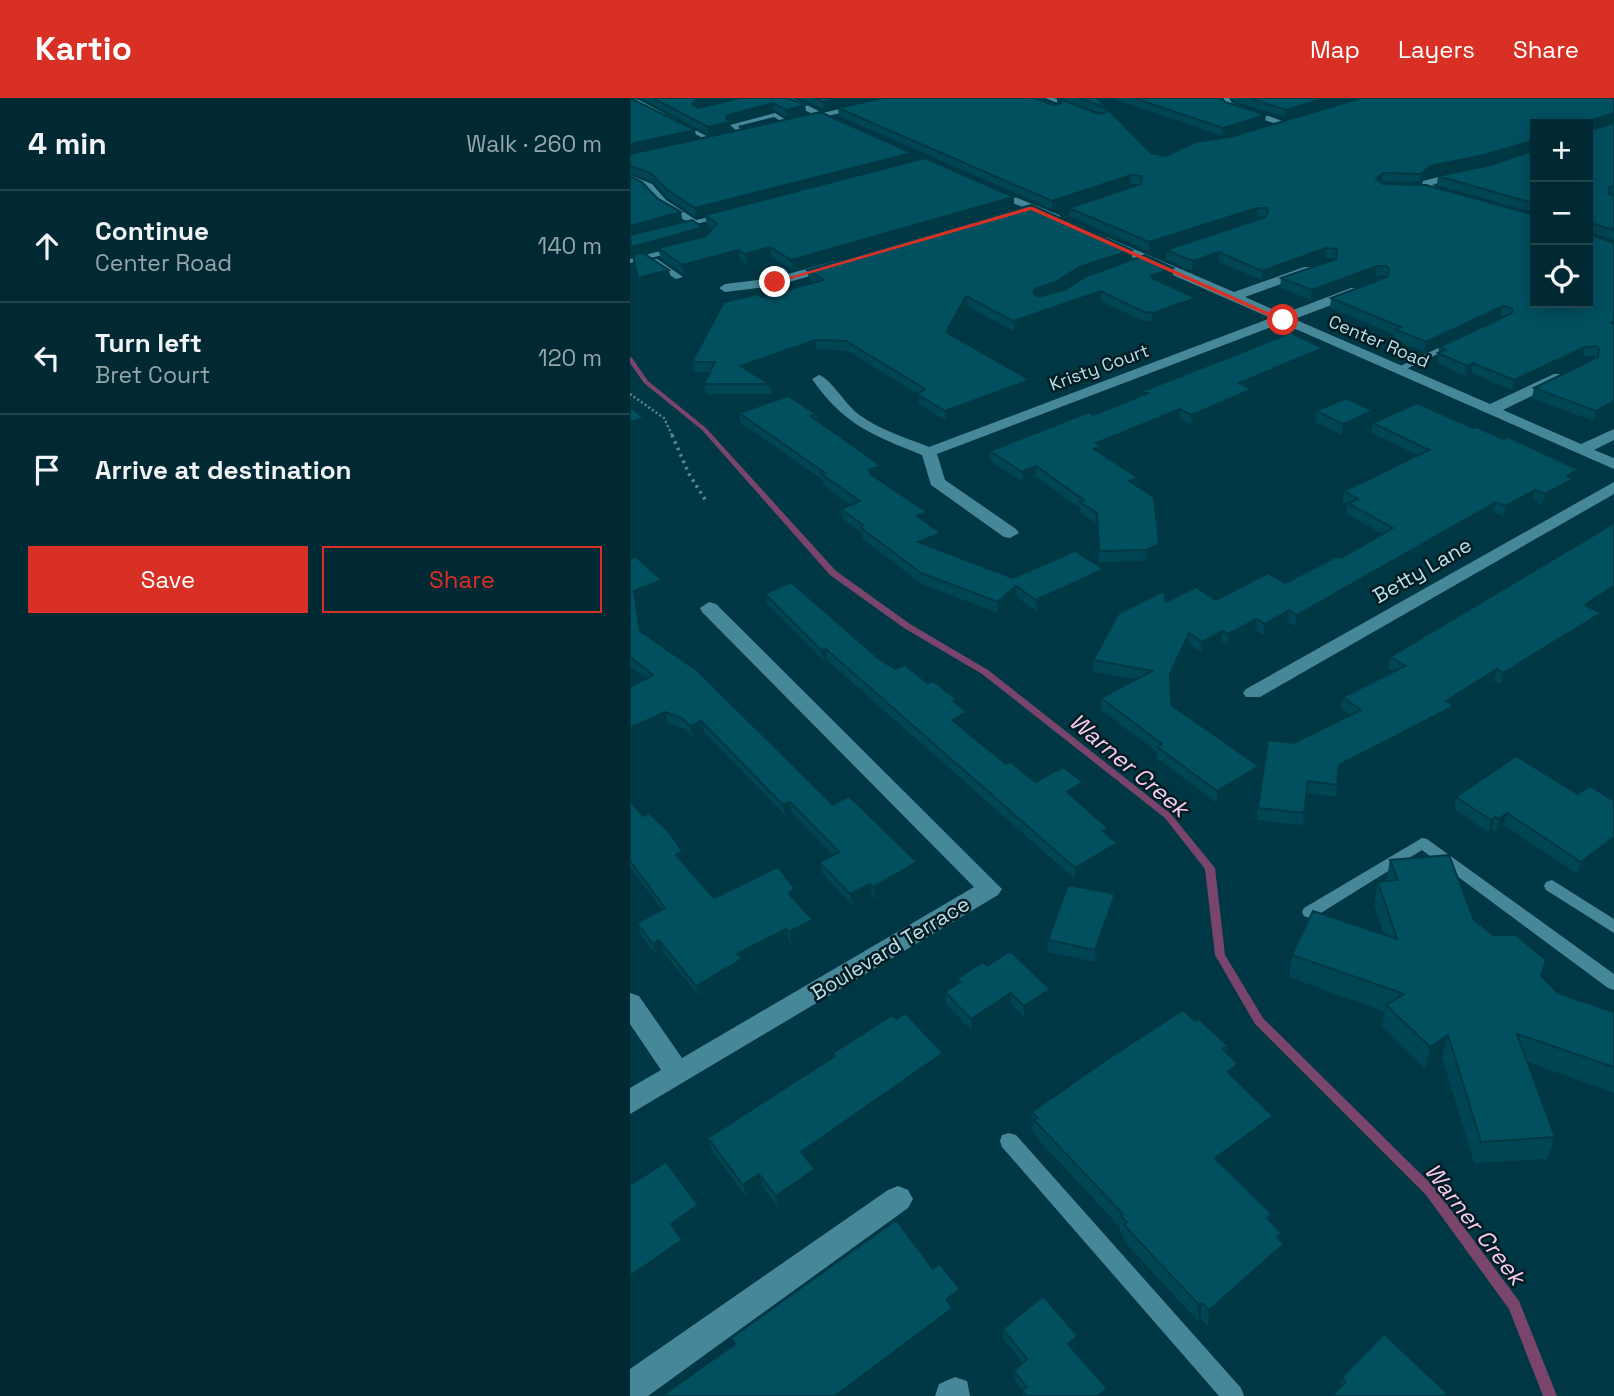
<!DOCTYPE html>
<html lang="en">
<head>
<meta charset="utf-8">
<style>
  body { margin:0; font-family:"Space Grotesk",sans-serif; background:#0a313b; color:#f1f3f6 }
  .controls { position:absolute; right:21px; top:21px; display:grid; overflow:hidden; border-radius:0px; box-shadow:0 4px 18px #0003 }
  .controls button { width:63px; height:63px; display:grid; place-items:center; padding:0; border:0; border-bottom:2px solid #22454e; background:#002933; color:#f1f3f6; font:35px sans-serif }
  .stop { position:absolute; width:21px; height:21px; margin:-16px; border:5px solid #d93025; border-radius:50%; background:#fff }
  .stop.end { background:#d93025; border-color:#fff; box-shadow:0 2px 7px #0008 }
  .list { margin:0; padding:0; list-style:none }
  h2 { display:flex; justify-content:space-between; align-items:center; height:91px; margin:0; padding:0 28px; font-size:30px }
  h2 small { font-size:23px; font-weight:400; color:#95a6ac }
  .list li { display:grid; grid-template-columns:46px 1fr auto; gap:21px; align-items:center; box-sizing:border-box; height:112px; padding:0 28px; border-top:2px solid #22454e }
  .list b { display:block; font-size:26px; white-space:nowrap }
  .list p { margin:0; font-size:23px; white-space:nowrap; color:#95a6ac }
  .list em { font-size:23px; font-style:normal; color:#95a6ac }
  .actions { display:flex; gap:14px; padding:21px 28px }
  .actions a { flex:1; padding:16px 0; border:2px solid #d93025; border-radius:0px; text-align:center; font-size:24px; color:#d93025 }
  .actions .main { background:#d93025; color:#fff }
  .icon { flex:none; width:38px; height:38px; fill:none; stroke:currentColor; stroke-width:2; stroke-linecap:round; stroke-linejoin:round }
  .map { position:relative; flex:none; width:984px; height:1298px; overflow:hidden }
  header { display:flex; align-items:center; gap:42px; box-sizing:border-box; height:98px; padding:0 35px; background:#d93025; color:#fff }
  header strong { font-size:33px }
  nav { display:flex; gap:38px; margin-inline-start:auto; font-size:24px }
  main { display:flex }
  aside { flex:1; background:#002933 }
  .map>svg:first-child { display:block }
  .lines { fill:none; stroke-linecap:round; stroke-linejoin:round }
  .stream { fill:#7a456c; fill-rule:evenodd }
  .path-far1 { stroke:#5c8894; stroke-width:2.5; stroke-dasharray:2 2.5; stroke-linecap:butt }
  .path { stroke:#5c8894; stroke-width:3.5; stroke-dasharray:2.5 4.5; stroke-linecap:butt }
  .lane { fill:#468899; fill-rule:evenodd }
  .street { fill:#468899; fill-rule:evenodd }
  .secondary { fill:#468899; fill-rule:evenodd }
  .wall { fill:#004553; fill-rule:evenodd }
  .shaded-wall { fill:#003843 }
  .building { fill:#005060; stroke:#003843; stroke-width:2 }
  .route { fill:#d93025 }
  .labels { text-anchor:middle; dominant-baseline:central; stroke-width:5; stroke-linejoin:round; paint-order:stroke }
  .far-street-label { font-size:18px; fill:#bfdfe9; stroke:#011d24 }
  .street-label { font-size:21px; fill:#bfdfe9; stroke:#011d24 }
  .water-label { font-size:23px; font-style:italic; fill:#fccbed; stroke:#011d24 }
</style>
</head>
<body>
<header>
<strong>Kartio</strong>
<nav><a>Map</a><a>Layers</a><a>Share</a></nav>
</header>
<main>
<aside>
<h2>4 min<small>Walk · 260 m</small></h2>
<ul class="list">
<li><svg class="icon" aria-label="ahead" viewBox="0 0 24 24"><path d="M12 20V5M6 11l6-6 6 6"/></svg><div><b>Continue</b><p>Center Road</p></div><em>140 m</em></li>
<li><svg class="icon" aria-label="left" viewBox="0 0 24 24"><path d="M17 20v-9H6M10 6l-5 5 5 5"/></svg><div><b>Turn left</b><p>Bret Court</p></div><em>120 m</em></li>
<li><svg class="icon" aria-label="arrive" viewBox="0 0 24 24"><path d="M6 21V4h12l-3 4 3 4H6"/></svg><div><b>Arrive at destination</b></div></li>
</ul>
<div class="actions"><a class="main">Save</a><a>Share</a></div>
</aside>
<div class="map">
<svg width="984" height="1298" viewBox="0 0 984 1298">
  <rect width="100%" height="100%" fill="#003744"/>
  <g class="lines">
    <path class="stream" d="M0,259L2,260L18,283L76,330L206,473L280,526L358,572L541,716L585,770L595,857L633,920L804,1089L889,1203L927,1298H913L879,1211L796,1097L625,926L585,857L575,771L535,720L352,576L274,530L200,477L72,332L14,285L0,265Z"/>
    <path class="path-far1" d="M0,296L34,320L43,339"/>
    <path class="path" d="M42,337L59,376L76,403"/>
    <path class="lane" d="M0,0L9,2L84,42L79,43L0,4Z
      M415,0H424L446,9L441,10Z
      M145,15L161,25L156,26L144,19L108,28L114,35L111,37L100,27Z
      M0,77L22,86L36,102L66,122L94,116L98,118L62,127L30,106L16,90L0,82Z
      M46,149L50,151L49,153L0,165V161Z
      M21,161H27L53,179L46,181L21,165Z
      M823,243L831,245L772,273L764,271Z
      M792,740L797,741L984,876V892L978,890L792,752L686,818L680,820L674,818L672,814L674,810Z
      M922,782L984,821V835L916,792L914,788L916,784Z
      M379,1035L386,1037L611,1290L614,1298H589L372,1049L370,1043L372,1037Z"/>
    <path class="street" d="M149,0H162L218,27L210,29Z
      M589,0H599L602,5L658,25L650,27L595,9Z
      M832,73L841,75L802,87L825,96V100H817L791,90L793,83Z
      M358,88L429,117L431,119L421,121L354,93L353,91Z
      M476,139L604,194L674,169H682V175L615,199L653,216L721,190H731V196L664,221L860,306L924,276H934L936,279L934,282L873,312L951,346L984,331V342L964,352L984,360V371L652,225L307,356L315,382L386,431L389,435L380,440L374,439L301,387L292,357C242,337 213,326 182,281L189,277C200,280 216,307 228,316C249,332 275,339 299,349L641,220L472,146L470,143Z
      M204,163L208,164V170L145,188L95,194L89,190L95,186L144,180Z
      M984,384V396L630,599H616L613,595L616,591Z
      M79,504L86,506L372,791L368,797L0,1016V990L31,972L0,926V895L9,898L52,960L344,789L72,514L70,510Z
      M268,1088L278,1092L283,1101L278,1110L18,1298H0V1271L258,1092Z
      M325,1279L337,1283L340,1298H305L309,1286Z"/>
    <path class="secondary" d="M256,0H274L168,25L163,22Z"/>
  </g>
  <path class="wall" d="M11,0H110L175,7L176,15L157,19L144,12L100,24L101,32L79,37Z
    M169,0H244L194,11Z
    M252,0H414V2L407,1L423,7L427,6V0L469,16L470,15L431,0H467L521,55L536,58L984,0V22L958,30V33L984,25V142L959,134V136L984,145V312L963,323L902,300L904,290L966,260L964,258L953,259L882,292L841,275L836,278L807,265L809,249L874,218H871L794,254L763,241L764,236L700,210L701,200L757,179L755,177L746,178L681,202L650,190L651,180L706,161V160H695L632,182L589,164L562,173L536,161V152L635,118L626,119L519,153L439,118V110L511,86H501L422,111L209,18L208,10ZM905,26L958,205L751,85L752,83L790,84L798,76L852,65Z
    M482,0H592L595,4L635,25L592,38Z
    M601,0H722L655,19L604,3Z
    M905,52V115L807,87L808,78L861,67Z
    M0,56L283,63L384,108L163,172L142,159L117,166L110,162L55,177L31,160L28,151L5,157L41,181L11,189L0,146L27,100L51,114L52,123L19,132L71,128L73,136L69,140L76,138L82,131L77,127L75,117L198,85L66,119L38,100L23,84L0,75Z
    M502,160L449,179L427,193L414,197L543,170V179L531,183L566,200V209L522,224L514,223L471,203L384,233L337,208L320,237L401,292L316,323L289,306L288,296L218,253L186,251L122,275L140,286L142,296H76L74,286L80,274H64L62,264L131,199L184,184L179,181L177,172Z
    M692,260L620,290L622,301L561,327L550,321L472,353V357L508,380V389L529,446V457L516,463L469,464L467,426L450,414V410L406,379L393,384L360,363V353L463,317L513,297V293Z
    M686,313H743L742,323L712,337L685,324Z
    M109,315L186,316L187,322L252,378L247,380L297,414V425L311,435L313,446L302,450L383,480L474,483L407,514L387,499L368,515L292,486L233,441L232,435L213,421L211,411L221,407L193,386V382L111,325Z
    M743,325L944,381L943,382L940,392L912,407L903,402L873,419L864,414L666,528L658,524L634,537L626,532L597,547L592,544L572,555L559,546L540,586L541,607L629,668L628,680L587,705L527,660V654L471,612V600L506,581L463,574V562L536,504L586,502L655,485L711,460L753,436L716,416L717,406L712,404L714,393L788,357L741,335Z
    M984,425V497L963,511L968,526L871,586L864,583L824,608L821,620L708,678L706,699L677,695L673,727L627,722L628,710L664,645L721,617L711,610L713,599L764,574L758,571L760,559Z
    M0,461L32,482L35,493L8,504L12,535L203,707L289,776L245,801L242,798L223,808L192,775L189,764L203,757L162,715L156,718L74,634L63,639L55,631L38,626L0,643V589L16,580L0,568Z
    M135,496L248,560L265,571L298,585L327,606L338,626L331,629L376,666L405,684L453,696L445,701L478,738L487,745V757L445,781L198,563H194L137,506Z
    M948,696L984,703V748L947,776L874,727L866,733L862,730L858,734L824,711L826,699Z
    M0,703L13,718L52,753L56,765L54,766L84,800L167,802L166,803L183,822L186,833L162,846L159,843L113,866L115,873L70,899L33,854L27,858L11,837L7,825L32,812L0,769Z
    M760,762L844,822L911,878L928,895L984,914V995L898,964L925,1039L917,1061L844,1065L812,959L795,971L752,929L755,914L659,879L662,857L754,837L744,806L748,784L756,783Z
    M485,796V808L466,864L418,854V842Z
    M357,868L420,903L395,920L382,907L342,933L316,906L315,894L327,886V881Z
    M266,921L313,955L315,970L180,1065L185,1071L189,1086L150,1112L134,1091L118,1101L83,1054L78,1040L203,959V955Z
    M565,923L598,948L597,955L608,966L607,983L643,1018L640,1035L594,1069L642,1116L640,1124L650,1142L654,1146L652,1163L578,1228L571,1221L568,1223L494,1143V1138L490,1134V1129L406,1039L405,1034L403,1032L402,1014Z
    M373,1231L448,1238V1249L444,1253L477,1298H393L392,1292L385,1283L384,1273L393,1265L374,1242Z
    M712,1279L817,1295L816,1298H702L709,1292Z"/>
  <path class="shaded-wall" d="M76,0H109L65,10L62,6L64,3Z
    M209,0H244L194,11L193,4Z
    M696,0H722L655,19L656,12Z
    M143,5L144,12L100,24L101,32L79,37L78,29L96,20L98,17Z
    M175,7L176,15L157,19L156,12Z
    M984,15V22L958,30L959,23Z
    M636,17L635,25L592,38L593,30Z
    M65,32L66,40L0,54V46Z
    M905,42V49L852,65L798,76L790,84L791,76L800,68Z
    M282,55L283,63L66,119L65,110Z
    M753,75L752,83L745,90L746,81Z
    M501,77V86L422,111V103Z
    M384,99V108L163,172L161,162Z
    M627,110L626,119L519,153V144Z
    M51,114L52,123L0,138V128Z
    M71,128L73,136L69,140L3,158L1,149Z
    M140,149L142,159L117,166L115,156Z
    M696,150L695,160L632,182V173Z
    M108,152L110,162L55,177L52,167Z
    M502,152V160L449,179L427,193L405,201L403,194L405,191L449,169Z
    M589,154V164L562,173L563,163Z
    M747,168L746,178L681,202L682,192Z
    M543,170V179L521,187V178Z
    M39,172L41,181L11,189L8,180Z
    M471,193V203L384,233L383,223Z
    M336,198L337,208L317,244L316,234Z
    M566,200V209L522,224L523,215Z
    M873,208L871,218L794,254L796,244Z
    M185,242L186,251L113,278L111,268Z
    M955,249L953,259L882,292L884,282Z
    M693,250L692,260L609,295V285Z
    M843,265L841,275L836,278L837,268Z
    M400,282L401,292L316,323L315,313Z
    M622,291V301L561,327L562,317Z
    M984,303V312L963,323L966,313Z
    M550,311V321L472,353V358L464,351L466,345Z
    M743,313L742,323L712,337L713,326Z
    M14,320L17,330L0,335V324Z
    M251,368L252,378L240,383L239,372Z
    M406,368V379L393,384L392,374Z
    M947,371L940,392L912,407L915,396Z
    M508,380V391L499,383Z
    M905,392L903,402L873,419L876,408Z
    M866,404L864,414L666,528L667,517Z
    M297,414L298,425L288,428L287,418Z
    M311,435L313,446L289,455L288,444Z
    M529,446V457L516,463L517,452Z
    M474,471V483L407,514L406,502Z
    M32,482L35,493L8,504L13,544L10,533L4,493Z
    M386,488L387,499L368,515V504Z
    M984,488V497L952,518L955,507Z
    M659,512L658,524L634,537L635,526Z
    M971,515L968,526L871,586L873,575Z
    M627,521L626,532L597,547L598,536Z
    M593,533L592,544L572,555V544Z
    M559,535V546L539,587L540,576Z
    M196,551L198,563H194L191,552Z
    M867,571L864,583L824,608L821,620L708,678L709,667Z
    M35,614L38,626L0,643V630Z
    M337,614L338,626L323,633L322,622Z
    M71,623L74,634L63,639L60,628Z
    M629,668L628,680L587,705V693Z
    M453,684V696L437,705V694Z
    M160,704L162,715L156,718L153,707Z
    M877,715L874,727L866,733L869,721Z
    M865,719L862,730L858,734L861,722Z
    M478,730V741L473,733Z
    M984,739V748L947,776L951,764Z
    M487,745V757L445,781V770Z
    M52,753L56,765L49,768L46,757Z
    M287,764L289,776L245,801L243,789Z
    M240,786L242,798L223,808L220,796Z
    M164,790L167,802L161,808L159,796Z
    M485,796V808L466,864L465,852Z
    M183,822L186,833L162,846L159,834Z
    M156,831L159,843L113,866L115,873L70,899L66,888L107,856Z
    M29,842L33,854L27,858L23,846Z
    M420,891V903L395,920L394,908Z
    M381,895L382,907L342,933L341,921Z
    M818,937L812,959L795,971L800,949Z
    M313,955L315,970L175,1069L171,1054Z
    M608,966L607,984L598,974Z
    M643,1018L640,1035L584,1077L585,1060Z
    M185,1071L189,1086L150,1112L146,1098Z
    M129,1076L134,1091L118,1101L113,1087Z
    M68,1107L72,1118L46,1137L41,1126Z
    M652,1135L649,1151L654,1146L652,1163L578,1228L579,1212Z
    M52,1142L57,1154L2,1191L0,1188V1178Z
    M330,1191L333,1210L324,1217L326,1229L234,1298H205L316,1202Z
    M572,1205L571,1221L568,1223L569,1207Z
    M448,1238V1249L439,1257L438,1246Z
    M477,1290V1298H468Z"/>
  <path class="building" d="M0,0L65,32L0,46Z
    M23,0H76L64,3L62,6L68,10L110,0H158L175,7L156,12L143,5L98,17L96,20L100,24L78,29Z
    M185,0H209L193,4Z
    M252,0H405L423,7L431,5L427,0L469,16L477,14L476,10L450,0H467L521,55L536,58L565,44L600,39L731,0H984V15L959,23L958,33L984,25V89H979V96L984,97V132L961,125L958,127V26H905V42L854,57L800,68L791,76L753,75L746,81L753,86L796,87L905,117V205H958V129L959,136L984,145V222L981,225L984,226V303L966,313L904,290L968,259L969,251L966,248L955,249L884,282L843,265L837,268L808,255L816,252L809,249L882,215V210L873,208L796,244L765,231L771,229L701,200L757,179L759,171L756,168H747L682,192L651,180L706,161L707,151L696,150L632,173L589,154L563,163L536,152L636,119L638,112L636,110H627L519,144L439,110L511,86L512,78L501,77L422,103L208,10Z
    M504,0H592L595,4L636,17L593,30Z
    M619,0H696L656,12Z
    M190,14L282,55L65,110L36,91L21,75L0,68V56Z
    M905,52V106L808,78L861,67Z
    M295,60L384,99L161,162L140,149L115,156L108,152L52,167L28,150L76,138L87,126L75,117Z
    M0,78L12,84L27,100L51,114L0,128Z
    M401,107L502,152L449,169L427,183L405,191L403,194L408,199L434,192L457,178L515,157L543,170L521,178L522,180L566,200L523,215L514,214L471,193L383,223L336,198L316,234L400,282L315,313L287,296L295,291L216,243L185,242L111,268L140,286H74L85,264H62L94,204L128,196L131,199L194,182L177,172Z
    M62,122L71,128L67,131L1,149L0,137Z
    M13,155L39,172L8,180L3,157Z
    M661,235L693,250L609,285L622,291L562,317L550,311L466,345L472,348L464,351L508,380L499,383L524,399L529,446L517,452L469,453L467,415L450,404L454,402L406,368L392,374L360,353L459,314L463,317L518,295L513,293Z
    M158,298L186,316L181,318L251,368L239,372L240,376L297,414L287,418L311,435L288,444L383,480L445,453L474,471L406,502L386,488L368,504L291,475L231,430L233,427L211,411L230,403L191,376L195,375L109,315Z
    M716,300L743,313L713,326L686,313Z
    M787,305L843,330L846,329L873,341L878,339L947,371L937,378L943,381L915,396L905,392L876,408L866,404L667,517L659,512L635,526L627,521L598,536L593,533L572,544L559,535L540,576L541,607L629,668L587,693L527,649L532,646L471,600L522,573L463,562L489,515L534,493L536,504L566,489L586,502L638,475L655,485L708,458L711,460L763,430L718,405L728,401L714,393L799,352L743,325Z
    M0,309L14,320L0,324Z
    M984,425V488L955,507L971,515L873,575L867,571L816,603L824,608L709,667L707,687L678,683L674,715L628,710L638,642L664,645L731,612L713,599L775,568L760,559Z
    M6,459L32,482L4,493L10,533L69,574L203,707L219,698L287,764L243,789L240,786L220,796L189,764L209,754L160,704L153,707L71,623L60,628L52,620L35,614L0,630V589L23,577L0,559V461Z
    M161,484L248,560L265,571L274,567L298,585L303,583L326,601L323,603L337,614L322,622L376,666L381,664L405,684L433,669L453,684L437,694L478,730L473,733L487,745L445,770L196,551L191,552L135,496Z
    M886,658L948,696L960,688L984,703V739L951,764L877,715L869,721L865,719L861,722L826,699Z
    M0,703L13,718L19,715L39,734L52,753L46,757L84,800L148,769L164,790L159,796L183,822L159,834L156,831L107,856L112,861L66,888L29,842L23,846L7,825L35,810L0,763Z
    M819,757L844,822L863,837H886L916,862L911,878L928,895L984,914V969L887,936L925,1039L851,1044L818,937L800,949L756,907L774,896L662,857L683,813L767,841L748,784L768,782L760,762Z
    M438,787L485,796L465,852L418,842Z
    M380,853L420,891L394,908L381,895L341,921L315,894L331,884L327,881L353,864L357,868Z
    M553,912L565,923L569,921L598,948L593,951L608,966L598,974L643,1018L585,1060L642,1116L637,1120L652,1135L647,1139L654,1146L579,1212L572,1205L569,1207L494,1127L497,1124L490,1118L493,1116L404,1022L408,1020L402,1014L476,962Z
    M275,915L313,955L171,1054L185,1071L146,1098L129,1076L113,1087L78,1040L205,958L203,955L262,917L266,921Z
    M36,1064L68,1107L41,1126L52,1142L0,1178V1087Z
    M266,1122L303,1171L309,1165L330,1191L316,1202L323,1210L205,1298H32L105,1246L101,1240Z
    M413,1198L448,1238L438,1246L477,1290L468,1298H397L392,1292L397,1289L384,1273L397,1261L373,1231Z
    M754,1236L817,1295L814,1298H702L716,1284L712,1279Z"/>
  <path class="route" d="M399,109H403L656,222L650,223L401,112L147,185L142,184Z"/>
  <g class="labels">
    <g class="far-street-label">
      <text transform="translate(749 243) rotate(23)">Center Road</text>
      <text transform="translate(469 269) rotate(-20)">Kristy Court</text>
    </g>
    <g class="street-label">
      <text transform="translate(792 472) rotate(-30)">Betty Lane</text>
      <text transform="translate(260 850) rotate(-31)">Boulevard Terrace</text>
    </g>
    <g class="water-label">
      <text transform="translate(499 667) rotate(40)">Warner Creek</text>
      <text transform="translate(845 1126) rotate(52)">Warner Creek</text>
    </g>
  </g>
</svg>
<div class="controls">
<button>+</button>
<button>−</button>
<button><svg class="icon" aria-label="locate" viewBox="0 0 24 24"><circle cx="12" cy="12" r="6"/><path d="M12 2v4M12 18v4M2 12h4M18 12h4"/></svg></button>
</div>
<div class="stop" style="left:653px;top:222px"></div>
<div class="stop end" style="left:145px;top:184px"></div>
</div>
</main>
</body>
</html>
